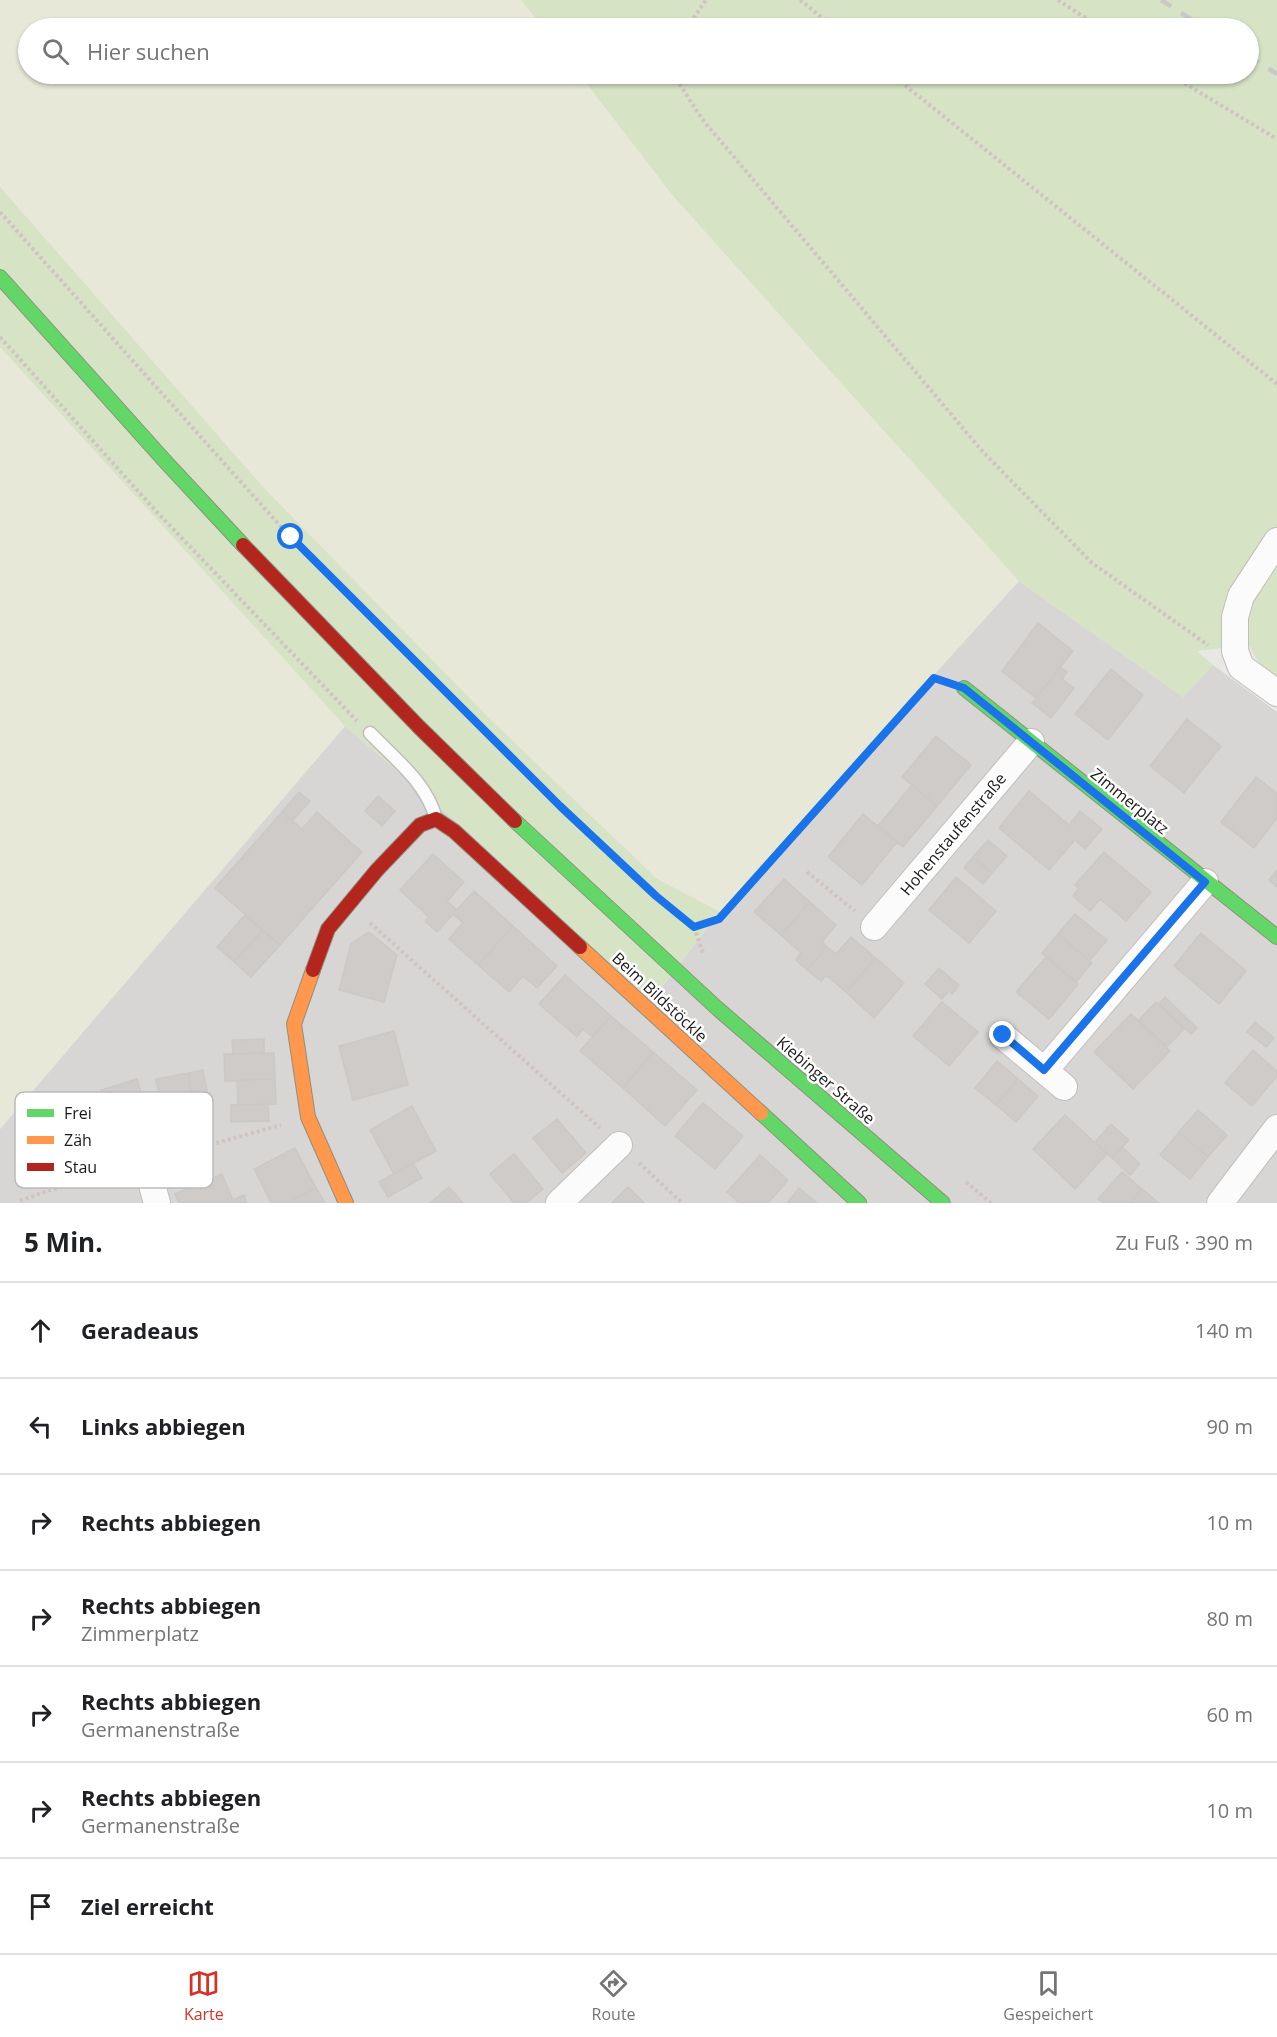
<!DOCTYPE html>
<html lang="de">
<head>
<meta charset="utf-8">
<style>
  body { margin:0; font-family:"Open Sans",sans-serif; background:#f6f6f6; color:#202124 }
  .stop { position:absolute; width:18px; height:18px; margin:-14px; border:4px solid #1a73e8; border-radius:50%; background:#fff }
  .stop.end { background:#1a73e8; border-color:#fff; box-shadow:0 2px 6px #0008 }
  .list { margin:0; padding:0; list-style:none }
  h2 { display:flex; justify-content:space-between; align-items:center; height:78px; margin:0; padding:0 24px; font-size:26px }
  h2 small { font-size:20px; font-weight:400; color:#757577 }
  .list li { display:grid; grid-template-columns:39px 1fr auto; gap:18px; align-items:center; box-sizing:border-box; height:96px; padding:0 24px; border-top:2px solid #e0e0e0 }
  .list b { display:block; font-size:22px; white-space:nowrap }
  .list p { margin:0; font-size:20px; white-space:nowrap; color:#757577 }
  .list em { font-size:20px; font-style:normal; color:#757577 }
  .icon { flex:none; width:33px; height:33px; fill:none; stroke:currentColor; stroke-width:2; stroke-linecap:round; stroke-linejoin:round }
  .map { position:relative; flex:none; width:1277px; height:1203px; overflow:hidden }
  .search { position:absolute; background:#fff; box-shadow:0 2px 4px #0004; left:18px; right:18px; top:18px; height:66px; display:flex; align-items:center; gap:15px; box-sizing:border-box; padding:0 21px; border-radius:33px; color:#757577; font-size:22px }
  .sheet { height:750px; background:#fff }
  nav { display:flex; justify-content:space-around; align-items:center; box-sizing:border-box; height:84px; border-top:2px solid #e0e0e0; background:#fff; font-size:16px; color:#757577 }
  nav a { display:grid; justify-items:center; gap:3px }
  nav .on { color:#d93025 }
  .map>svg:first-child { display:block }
  .residential { fill:#d8d6d4 }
  .farmland { fill:#e7e8d7 }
  .grass { fill:#d6e3c5 }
  .building { fill:#cecbc8; stroke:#cbc8c5; stroke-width:1.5 }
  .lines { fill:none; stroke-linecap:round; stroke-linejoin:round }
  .lane-casing { stroke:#c0bfbd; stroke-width:15 }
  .street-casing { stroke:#c0bfbd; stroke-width:28 }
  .fast-casing { stroke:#8f907e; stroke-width:16 }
  .slow-casing { stroke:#8f907e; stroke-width:16 }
  .jam-casing { stroke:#8f907e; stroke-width:16 }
  .path { stroke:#cfc4c2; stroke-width:4; stroke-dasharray:3 3; stroke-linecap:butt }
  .lane { stroke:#fcfbfb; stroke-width:12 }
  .street { stroke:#fcfbfb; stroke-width:26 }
  .fast { stroke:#63d668; stroke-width:14 }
  .slow { stroke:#ff974d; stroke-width:14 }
  .jam { stroke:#b3261e; stroke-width:14 }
  .rail { stroke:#c9c8c8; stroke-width:4.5; stroke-dasharray:12 12; stroke-linecap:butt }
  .route { stroke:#1a73e8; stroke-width:8 }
  .labels { text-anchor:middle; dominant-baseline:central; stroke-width:5; stroke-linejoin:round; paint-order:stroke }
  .street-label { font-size:16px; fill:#1a1a1a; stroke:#fff }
  .key { fill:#fff; stroke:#bababa; stroke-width:1.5 }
  .key-label { font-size:16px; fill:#1a1a1a }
</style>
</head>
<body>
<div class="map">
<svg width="1277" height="1203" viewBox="0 0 1277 1203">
  <rect width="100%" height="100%" fill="#e9e7e3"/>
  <path class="residential" d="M1019,581L1183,697L1213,665L1277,712V1203H0V1129L345,726L471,834L650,1002L720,912L898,701L954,651Z"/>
  <path class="farmland" d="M0,0H521L544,28H28V74H579L674,197L1019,581L720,912L656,878L493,722L264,488L0,187Z
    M0,347L345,726L0,1129Z"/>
  <path class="grass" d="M521,0H1277V684L1267,677L1249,645L1197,651L1213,665L1183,697L1019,581L674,197L579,74H1248V28H544Z
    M0,187L264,488L493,722L656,878L720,912L650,1002L471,834L345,726L0,347Z"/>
  <path class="building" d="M1038,623L1073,651L1036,698L1002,671Z
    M1060,667L1067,672L1062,679L1074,688L1051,718L1032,703Z
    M1111,669L1143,695L1108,740L1075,714Z
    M1187,719L1221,746L1184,793L1150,766Z
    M936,736L971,765L937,806L902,777Z
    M1256,777L1277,793V818L1254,848L1221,822Z
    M912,785L937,806L903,847L878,826Z
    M1029,791L1069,825L1080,811L1102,829L1085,849L1075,840L1049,870L999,828Z
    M299,792L310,801L292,821L282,812Z
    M378,796L395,811L382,826L365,811Z
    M282,812L302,829L317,812L362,852L280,945L215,888Z
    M863,814L897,842L862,885L828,857Z
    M988,840L1007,856L992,873L973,857Z
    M1104,852L1151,892L1126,921L1100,899L1090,911L1073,896L1079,888L1075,885Z
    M433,854L464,882L447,901L457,910L437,932L425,921L429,917L400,890Z
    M973,857L992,873L983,884L964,868Z
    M1277,870V887L1269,880Z
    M956,877L996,911L969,943L929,910Z
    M784,879L810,902L781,935L754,912Z
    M474,891L513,926L478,965L449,939L463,923L453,914Z
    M810,902L836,925L822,942L827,947L807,970L796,960L801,953L781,935Z
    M1075,914L1107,940L1089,961L1058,934Z
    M245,915L263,930L234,962L217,947Z
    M513,926L557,966L537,988L523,976L509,992L478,965Z
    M263,930L280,945L251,977L234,962Z
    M369,932L397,955L384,1002L339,990L351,944Z
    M1201,933L1246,971L1219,1004L1174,966Z
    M1058,934L1092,963L1076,982L1042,953Z
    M851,937L876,958L846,992L826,975L821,981L807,970L827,947L836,954Z
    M1046,957L1078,984L1049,1019L1016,992Z
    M876,958L904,983L874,1018L846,992Z
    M939,968L959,985L952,994L949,991L942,999L925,984Z
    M565,975L611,1016L592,1037L583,1029L577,1037L539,1004Z
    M1165,997L1197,1028L1191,1034L1159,1004Z
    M942,1002L978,1032L949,1066L913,1036Z
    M1156,1002L1184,1029L1167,1047L1139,1020Z
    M1131,1014L1170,1051L1133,1089L1094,1052Z
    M611,1016L653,1052L623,1088L580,1051Z
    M1255,1022L1274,1038L1266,1047L1247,1032Z
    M394,1031L408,1085L353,1100L339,1046Z
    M264,1039V1053L233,1054L232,1040Z
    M1253,1050L1277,1071V1076L1252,1106L1225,1083Z
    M653,1052L697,1090L665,1126L623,1088Z
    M274,1053L275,1079L225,1081L224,1054Z
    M997,1061L1018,1079L996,1105L975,1088Z
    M203,1070L209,1101L194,1104L188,1073Z
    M188,1073L199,1129L167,1136L156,1079Z
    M137,1079L155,1139L119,1150L101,1090Z
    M275,1079L276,1104L238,1105L237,1080Z
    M1018,1079L1038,1096L1016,1122L996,1105Z
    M703,1103L743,1136L715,1169L675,1136Z
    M268,1104L269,1121L231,1122V1105Z
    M412,1106L436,1151L394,1174L370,1130Z
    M1198,1110L1227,1135L1208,1157L1179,1132Z
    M1065,1115L1107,1154L1075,1189L1033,1149Z
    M557,1119L586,1153L562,1173L533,1138Z
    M1111,1124L1129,1140L1112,1158L1095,1142Z
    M1179,1132L1208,1157L1190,1179L1160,1155Z
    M1122,1147L1140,1164L1130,1175L1112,1158Z
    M295,1148L316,1188L288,1203H271L254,1169Z
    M514,1154L543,1189L526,1203H514L490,1174Z
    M760,1155L788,1180L768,1203H739L727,1192Z
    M413,1163L422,1178L388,1197L379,1182Z
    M1122,1172L1142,1189L1130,1203H1104L1098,1199Z
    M222,1174L233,1200L244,1195L247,1203H179L175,1194Z
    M449,1187L463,1203H430Z
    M628,1187L644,1203H612Z
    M316,1188L325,1203H288Z
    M799,1188L817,1203H787Z
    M1142,1189L1159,1203H1130Z"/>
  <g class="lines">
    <g class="lane-casing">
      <path id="lane" d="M370,733C395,759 427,783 436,819"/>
    </g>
    <g class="street-casing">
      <path id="street" d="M1277,541L1241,596L1235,617V651L1241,667L1277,693
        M874,927L1031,742
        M1003,1036L1064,1087
        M1045,1070L1205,882
        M146,1163L157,1203
        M559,1203L619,1145
        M1220,1203L1277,1128"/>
    </g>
    <g class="fast-casing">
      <path id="fast" d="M0,277L164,460L243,545
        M964,688L1277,937
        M515,821L718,1009L943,1203
        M761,1113L859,1203"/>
    </g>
    <g class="slow-casing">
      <path id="slow" d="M580,947L761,1113
        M313,970L294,1024L308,1117L346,1203"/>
    </g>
    <g class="jam-casing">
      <path id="jam" d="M243,545L419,727L515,821
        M313,970L328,929L377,870L420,825L436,819L454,831L580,947"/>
    </g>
    <path class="path" d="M800,0L835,28
      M1058,0L1101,28
      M687,28L706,0
      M673,74L702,119L983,452L1092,563L1208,645
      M891,74L1277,384
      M1169,74L1277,139
      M0,212L291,538L560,806L656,896L694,927L719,919L935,678
      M0,337L154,509L357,721
      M807,872L855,911
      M370,923L600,1128
      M694,927L703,953
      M170,1156L281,1125
      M639,1163L682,1203
      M966,1182L991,1203
      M20,1201L47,1191L122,1170"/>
    <use href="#lane" class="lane"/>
    <use href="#street" class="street"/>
    <use href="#fast" class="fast"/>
    <use href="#slow" class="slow"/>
    <use href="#jam" class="jam"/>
    <path class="rail" d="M1161,0L1205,28
      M1248,56L1277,74"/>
  </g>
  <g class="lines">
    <path class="route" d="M291,537L560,806L656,896L694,927L719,919L934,678L964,688L1205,882L1044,1070L1003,1035"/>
  </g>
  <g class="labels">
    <g class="street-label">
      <text transform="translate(1130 801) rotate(39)">Zimmerplatz</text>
      <text transform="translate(953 834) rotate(-50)">Hohenstaufenstraße</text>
      <text transform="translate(660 997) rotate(43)">Beim Bildstöckle</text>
      <text transform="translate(826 1080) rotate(41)">Kiebinger Straße</text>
    </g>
  </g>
  <rect x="15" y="1092" width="198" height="96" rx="9" class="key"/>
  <rect x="27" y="1109" width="27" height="8" fill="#63d668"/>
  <rect x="27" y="1136" width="27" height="8" fill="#ff974d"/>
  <rect x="27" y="1163" width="27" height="8" fill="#b3261e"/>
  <g class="key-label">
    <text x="64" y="1119">Frei</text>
    <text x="64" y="1146">Zäh</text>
    <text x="64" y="1173">Stau</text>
  </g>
</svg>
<div class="stop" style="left:291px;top:537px"></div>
<div class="stop end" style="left:1003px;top:1035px"></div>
<div class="search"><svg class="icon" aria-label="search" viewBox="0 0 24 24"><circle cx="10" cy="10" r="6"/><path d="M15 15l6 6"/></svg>Hier suchen</div>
</div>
<section class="sheet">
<h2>5 Min.<small>Zu Fuß · 390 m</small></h2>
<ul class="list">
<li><svg class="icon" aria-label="ahead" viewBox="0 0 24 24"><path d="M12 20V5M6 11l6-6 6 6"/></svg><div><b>Geradeaus</b></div><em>140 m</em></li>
<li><svg class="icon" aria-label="left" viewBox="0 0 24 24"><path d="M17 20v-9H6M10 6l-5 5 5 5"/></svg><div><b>Links abbiegen</b></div><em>90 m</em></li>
<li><svg class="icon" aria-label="right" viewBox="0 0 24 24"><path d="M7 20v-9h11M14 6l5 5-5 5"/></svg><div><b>Rechts abbiegen</b></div><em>10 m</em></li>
<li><svg class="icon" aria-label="right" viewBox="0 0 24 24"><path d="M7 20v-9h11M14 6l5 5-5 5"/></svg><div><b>Rechts abbiegen</b><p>Zimmerplatz</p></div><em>80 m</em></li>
<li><svg class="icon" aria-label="right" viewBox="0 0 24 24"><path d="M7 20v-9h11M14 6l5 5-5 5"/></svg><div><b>Rechts abbiegen</b><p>Germanenstraße</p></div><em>60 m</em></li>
<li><svg class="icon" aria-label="right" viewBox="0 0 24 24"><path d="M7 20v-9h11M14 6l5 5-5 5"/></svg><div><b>Rechts abbiegen</b><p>Germanenstraße</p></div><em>10 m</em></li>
<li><svg class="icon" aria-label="arrive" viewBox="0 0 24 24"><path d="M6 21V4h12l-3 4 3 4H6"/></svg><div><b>Ziel erreicht</b></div></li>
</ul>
</section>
<nav>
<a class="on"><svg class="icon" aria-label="map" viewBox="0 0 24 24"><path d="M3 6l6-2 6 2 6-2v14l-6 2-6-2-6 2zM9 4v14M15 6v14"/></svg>Karte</a>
<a><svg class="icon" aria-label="directions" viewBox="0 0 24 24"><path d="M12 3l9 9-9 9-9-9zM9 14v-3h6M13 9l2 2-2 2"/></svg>Route</a>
<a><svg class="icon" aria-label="saved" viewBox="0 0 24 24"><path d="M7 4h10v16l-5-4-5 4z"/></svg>Gespeichert</a>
</nav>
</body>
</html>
